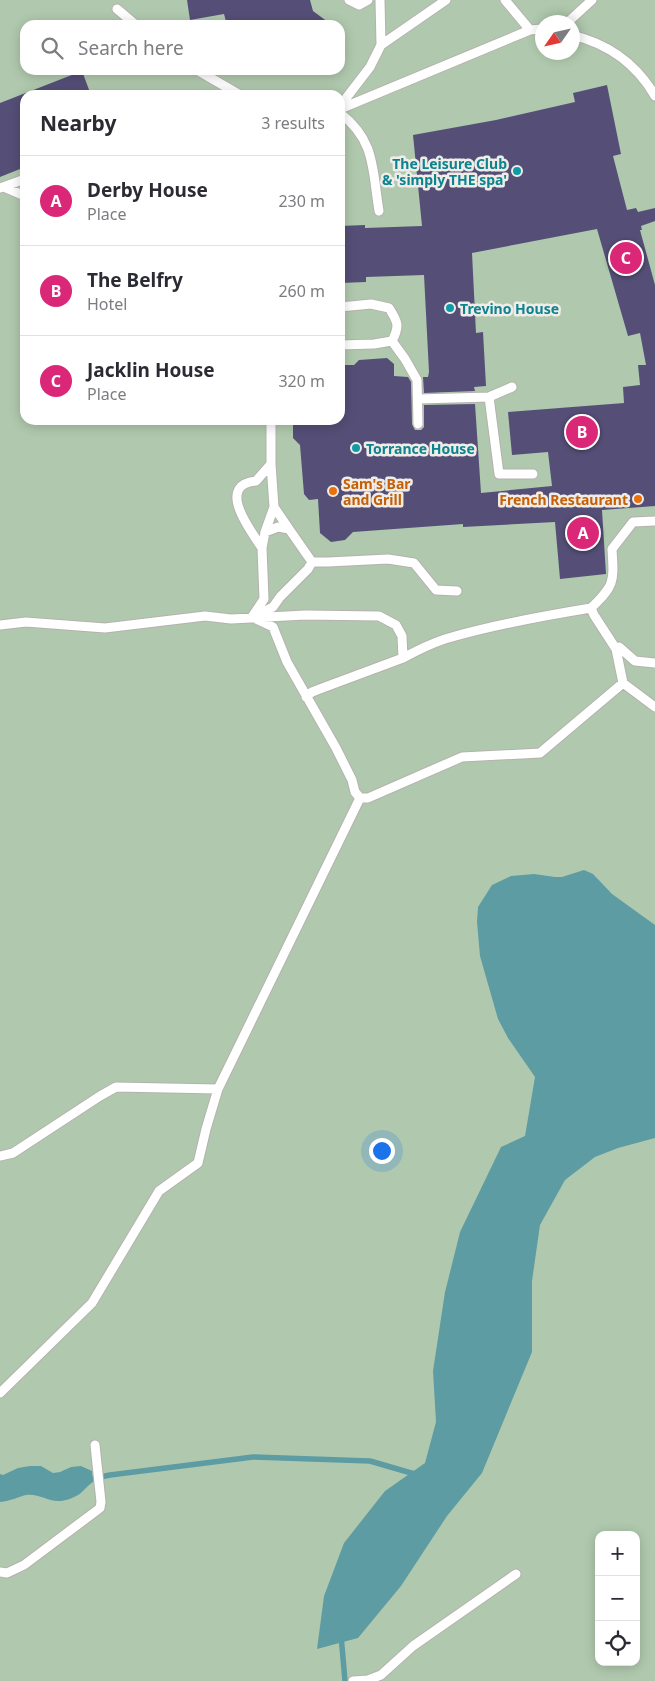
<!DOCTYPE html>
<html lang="en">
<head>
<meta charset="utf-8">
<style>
  body { margin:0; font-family:"Noto Sans",sans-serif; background:#f2f2f3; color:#2b2b33 }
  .controls { position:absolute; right:15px; bottom:15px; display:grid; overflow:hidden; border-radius:10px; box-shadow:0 2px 12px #0003 }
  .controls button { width:45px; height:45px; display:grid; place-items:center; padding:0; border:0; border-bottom:1px solid #e1e1e2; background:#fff; color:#2b2b33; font:25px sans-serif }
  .compass { position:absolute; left:535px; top:15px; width:45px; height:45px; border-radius:50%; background:#fff; box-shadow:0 2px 12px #0003; rotate:236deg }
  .you { position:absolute; left:381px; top:1150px; width:18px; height:18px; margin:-12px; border:4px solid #fff; border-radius:50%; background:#1a73e8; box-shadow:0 0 0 8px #1a73e833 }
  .badge { display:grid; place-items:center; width:32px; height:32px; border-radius:50%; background:#db2777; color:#fff; font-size:16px; font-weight:700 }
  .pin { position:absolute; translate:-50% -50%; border:2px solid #fff; box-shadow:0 1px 5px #0006 }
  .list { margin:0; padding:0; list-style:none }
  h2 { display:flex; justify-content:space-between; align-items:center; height:65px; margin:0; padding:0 20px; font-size:21px }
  h2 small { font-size:16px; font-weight:400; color:#7c7c81 }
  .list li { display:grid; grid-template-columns:32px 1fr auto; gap:15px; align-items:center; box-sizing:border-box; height:90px; padding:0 20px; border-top:1px solid #e1e1e2 }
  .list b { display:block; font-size:19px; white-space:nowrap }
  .list p { margin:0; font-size:16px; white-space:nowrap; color:#7c7c81 }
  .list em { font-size:16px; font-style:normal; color:#7c7c81 }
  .icon { flex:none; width:28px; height:28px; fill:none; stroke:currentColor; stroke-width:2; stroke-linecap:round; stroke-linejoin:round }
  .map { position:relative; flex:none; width:655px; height:1681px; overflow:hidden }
  .search { position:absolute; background:#fff; box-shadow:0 2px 12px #0003; left:20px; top:20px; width:325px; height:55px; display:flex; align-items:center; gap:12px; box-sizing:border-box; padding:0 18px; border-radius:15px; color:#7c7c81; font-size:19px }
  .panel { position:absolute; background:#fff; box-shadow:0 2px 12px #0003; left:20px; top:90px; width:325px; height:335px; border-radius:15px }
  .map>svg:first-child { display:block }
  .green { fill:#b0c9ae; fill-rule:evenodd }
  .water { fill:#5d9ca3 }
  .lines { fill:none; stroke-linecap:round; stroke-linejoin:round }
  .stream { stroke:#5d9ca3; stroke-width:5.5 }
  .building { fill:#554f78 }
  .service-casing { stroke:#b5b2ae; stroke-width:11 }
  .service { stroke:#fff; stroke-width:9 }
  .culture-dot { fill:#0f9aa8; stroke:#f0ede8; stroke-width:2 }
  .food-dot { fill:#e8710a; stroke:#f0ede8; stroke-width:2 }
  .labels { text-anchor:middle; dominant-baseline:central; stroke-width:5; stroke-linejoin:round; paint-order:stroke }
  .culture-label { font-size:14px; font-weight:bold; fill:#0d838f; stroke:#f0ede8; text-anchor:start }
  .food-label { font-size:14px; font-weight:bold; fill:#c56008; stroke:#f0ede8; text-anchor:start }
</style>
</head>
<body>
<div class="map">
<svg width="655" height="1681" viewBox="0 0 655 1681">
  <rect width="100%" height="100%" fill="#f0ede8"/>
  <path class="green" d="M0,0H655V1681H0ZM542,22H572V52H542ZM25,25H340V70H25ZM25,95H340V420H25ZM599,1535H636V1662H599Z"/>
  <path class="water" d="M584,870L593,874L612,894L655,925V1138L618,1148L595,1157L565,1180L540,1225L532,1281V1352L482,1473L447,1516L401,1586L358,1638L317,1649L324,1596L344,1543L385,1491L425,1463L436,1422L433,1371L445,1292L460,1232L501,1147L525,1136L535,1077L508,1038L498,1019L480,956L477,922L478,907L492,885L511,876L534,874L555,877H562Z
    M30,1466H41L53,1473L60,1472L71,1467L81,1466L92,1471L93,1482C86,1486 83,1494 72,1498C51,1507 43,1493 26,1495C18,1497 11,1501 0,1502V1474L3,1475L18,1468Z"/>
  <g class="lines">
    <path class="stream" d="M86,1480L110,1475L253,1457L370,1461L418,1475
      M341,1635L345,1681"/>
  </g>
  <path class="building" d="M187,0H310L313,11L332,25H227L224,14L190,20Z
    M82,71L91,95H25V167L0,177V103Z
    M607,85L621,154L613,156L627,210L636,208L638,212L655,208V221L641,226L642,230H640L655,285V506L602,510L606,574L560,579L555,522L463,527V524L353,532L345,540L331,542L320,533L318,499L309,500L304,494L300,445L293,438V420H340V365H354L359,360L387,358L394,364V376L408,377L411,382L412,424L415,430H421L424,427V405L475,404L481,493L552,486L548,452L512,455L508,412L624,403L623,387L640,385L638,365H646L640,333L628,336L597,229L472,253L476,333L483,332L486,386L474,387L475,391L424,393L423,377H428L429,372L424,275L366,277V282L340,283V226L365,225V228L422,226L413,135L496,120L575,102L573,93Z"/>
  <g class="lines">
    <g class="service-casing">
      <path id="service" d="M349,0L359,5L368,0
        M505,0L530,30L542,29
        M117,9L136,25
        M568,22L592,0
        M572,35C609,44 636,63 655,96
        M381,45L446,0
        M197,70L240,95
        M340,106L370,67L381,45L380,0
        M340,109L530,30
        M340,113C376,141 372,169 379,211
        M4,187L25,196
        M0,188L25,179
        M340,307L371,304L389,308C398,322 400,326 392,341L374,344L340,345
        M392,341L405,359L417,380L418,424
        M489,397L499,474H533
        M418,399L489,397L512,387
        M271,420V464L274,507L265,532L262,548L264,599L252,617L273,627L287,662L336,748L352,780L355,792L360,798H368L462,757L540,753L623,683L655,707
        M274,507L289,529
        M265,532L278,527L289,529L312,562H328L388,559L414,563L436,590L457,591
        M262,548C251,531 215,485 256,481L271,464
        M257,615L273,607L280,597L308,569L312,562
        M0,625L26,622L105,628L205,616L231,619L305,615L379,616L396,625L402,636L403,658C416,651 430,644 445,639C492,625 542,616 591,608
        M616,649L594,615L591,608C615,585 614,582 612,549L633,522L655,521
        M623,683L616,649L619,647L635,661L655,663
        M306,697L312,692L325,687L403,658
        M0,1156L13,1153L100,1096L116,1087L218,1089
        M0,1393L92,1303L159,1191L198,1163L206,1129L218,1089L360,798
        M0,1572L7,1573L24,1565L100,1508L101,1502L95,1445
        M353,1681L368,1680L381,1675L413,1646L516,1574"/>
    </g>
    <use href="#service" class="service"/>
  </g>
  <g class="culture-dot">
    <circle cx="517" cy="171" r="5"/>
    <circle cx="450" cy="308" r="5"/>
    <circle cx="356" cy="448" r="5"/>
  </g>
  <g class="food-dot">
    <circle cx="333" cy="491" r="5"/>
    <circle cx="638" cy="499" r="5"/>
  </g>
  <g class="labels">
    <g class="culture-label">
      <text x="507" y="163" text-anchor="end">The Leisure Club<tspan x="507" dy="16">&amp; 'simply THE spa'</tspan></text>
      <text x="460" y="308">Trevino House</text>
      <text x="366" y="448">Torrance House</text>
    </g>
    <g class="food-label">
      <text x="343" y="483">Sam's Bar<tspan x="343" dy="16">and Grill</tspan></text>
      <text x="628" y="499" text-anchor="end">French Restaurant</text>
    </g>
  </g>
</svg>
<div class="controls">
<button>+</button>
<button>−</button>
<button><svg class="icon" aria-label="locate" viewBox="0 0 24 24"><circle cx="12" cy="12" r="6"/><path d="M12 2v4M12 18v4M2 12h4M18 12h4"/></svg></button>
</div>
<svg class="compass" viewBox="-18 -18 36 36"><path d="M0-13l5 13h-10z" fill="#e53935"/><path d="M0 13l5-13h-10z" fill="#7c7c81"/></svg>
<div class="you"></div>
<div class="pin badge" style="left:583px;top:533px">A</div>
<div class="pin badge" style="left:582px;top:432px">B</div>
<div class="pin badge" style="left:626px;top:258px">C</div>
<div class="search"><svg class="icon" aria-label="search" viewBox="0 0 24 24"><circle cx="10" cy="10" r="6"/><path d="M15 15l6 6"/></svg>Search here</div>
<section class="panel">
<h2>Nearby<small>3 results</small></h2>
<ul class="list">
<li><span class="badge">A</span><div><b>Derby House</b><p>Place</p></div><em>230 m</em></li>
<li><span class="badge">B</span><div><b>The Belfry</b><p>Hotel</p></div><em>260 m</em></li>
<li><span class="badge">C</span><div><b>Jacklin House</b><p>Place</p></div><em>320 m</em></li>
</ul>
</section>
</div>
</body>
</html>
